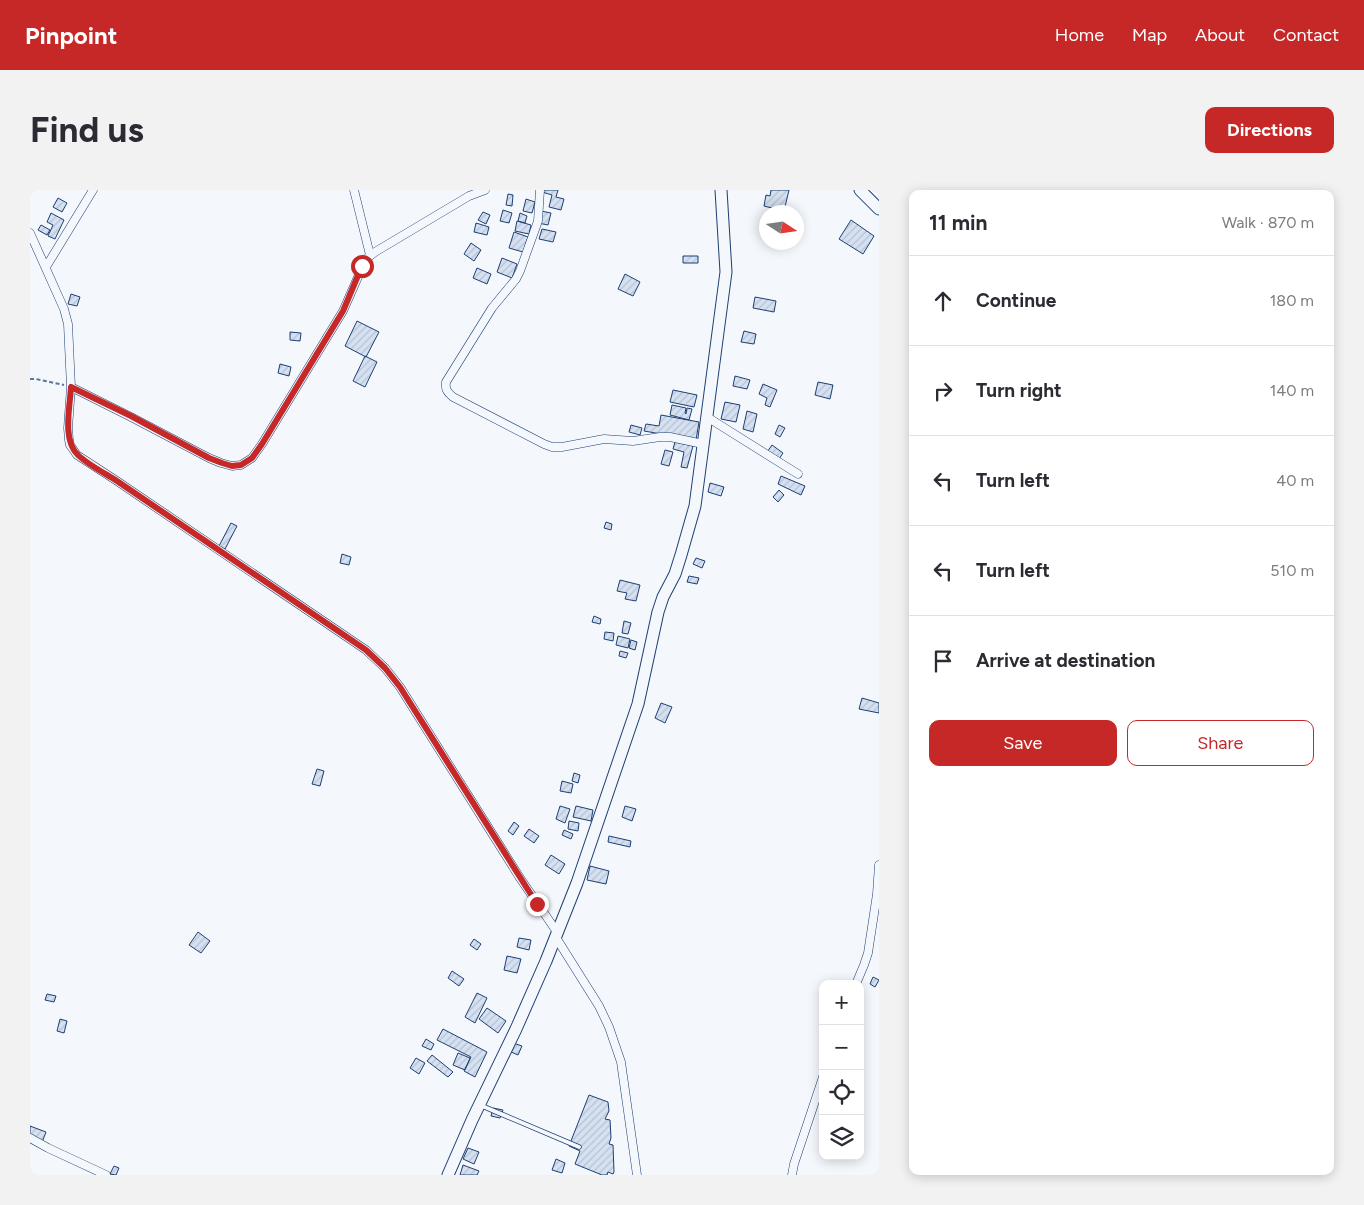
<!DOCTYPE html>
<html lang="en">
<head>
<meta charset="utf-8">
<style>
  body { margin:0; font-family:Figtree,sans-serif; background:#f2f2f3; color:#2b2b33 }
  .controls { position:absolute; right:15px; bottom:15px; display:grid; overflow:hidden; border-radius:10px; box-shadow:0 2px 12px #0003 }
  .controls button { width:45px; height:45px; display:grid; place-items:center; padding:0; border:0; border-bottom:1px solid #e1e1e2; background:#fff; color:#2b2b33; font:25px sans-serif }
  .compass { position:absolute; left:729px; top:15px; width:45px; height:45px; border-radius:50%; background:#fff; box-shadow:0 2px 12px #0003; rotate:102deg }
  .stop { position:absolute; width:15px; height:15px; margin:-11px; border:4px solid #c62828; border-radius:50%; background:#fff }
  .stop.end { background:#c62828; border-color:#fff; box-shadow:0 1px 5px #0008 }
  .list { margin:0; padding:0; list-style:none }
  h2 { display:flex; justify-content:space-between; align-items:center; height:65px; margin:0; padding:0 20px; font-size:21px }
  h2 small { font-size:16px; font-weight:400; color:#7c7c81 }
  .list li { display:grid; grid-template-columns:32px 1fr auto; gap:15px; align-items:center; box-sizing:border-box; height:90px; padding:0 20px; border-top:1px solid #e1e1e2 }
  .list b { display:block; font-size:19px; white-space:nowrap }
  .list em { font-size:16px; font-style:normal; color:#7c7c81 }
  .actions { display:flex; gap:10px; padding:15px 20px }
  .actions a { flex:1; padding:11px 0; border:1px solid #c62828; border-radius:10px; text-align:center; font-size:18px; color:#c62828 }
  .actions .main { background:#c62828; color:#fff }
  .icon { flex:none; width:28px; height:28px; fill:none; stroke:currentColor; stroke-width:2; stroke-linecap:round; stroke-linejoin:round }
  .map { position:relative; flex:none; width:849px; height:985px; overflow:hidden; border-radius:10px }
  header { display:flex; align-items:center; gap:30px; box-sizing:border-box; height:70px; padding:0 25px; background:#c62828; color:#fff }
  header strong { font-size:24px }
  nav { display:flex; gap:28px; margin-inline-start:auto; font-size:18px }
  .intro { display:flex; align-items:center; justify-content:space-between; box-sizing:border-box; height:120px; padding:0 30px }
  h1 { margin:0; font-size:35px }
  .button { padding:12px 22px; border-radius:10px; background:#c62828; color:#fff; font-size:18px; font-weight:700 }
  main { display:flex; gap:30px; padding:0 30px }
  aside { flex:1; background:#fff; border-radius:10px; box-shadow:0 2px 12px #0003 }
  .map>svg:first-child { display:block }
  .building { fill:url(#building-hatch); stroke:#1d3f73 }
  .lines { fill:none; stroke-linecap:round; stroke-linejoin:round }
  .lane-casing { stroke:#1d3f73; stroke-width:5.5 }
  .street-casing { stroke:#1d3f73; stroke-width:9 }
  .secondary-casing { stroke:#1d3f73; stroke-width:13 }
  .path { stroke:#5e769c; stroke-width:2; stroke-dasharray:4 2.5; stroke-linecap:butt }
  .lane { stroke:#f4f7fb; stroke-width:4 }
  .street { stroke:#f4f7fb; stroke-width:8 }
  .secondary { stroke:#f4f7fb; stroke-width:11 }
  .route { stroke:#c62828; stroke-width:6 }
</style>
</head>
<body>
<header>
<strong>Pinpoint</strong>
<nav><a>Home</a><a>Map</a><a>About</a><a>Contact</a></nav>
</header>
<div class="intro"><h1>Find us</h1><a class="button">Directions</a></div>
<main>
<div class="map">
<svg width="849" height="985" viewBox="0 0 849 985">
  <defs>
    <pattern id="building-hatch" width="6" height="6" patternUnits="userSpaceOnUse" patternTransform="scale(1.25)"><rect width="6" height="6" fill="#d5e0f0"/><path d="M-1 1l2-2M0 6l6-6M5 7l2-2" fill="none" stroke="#b6c1d1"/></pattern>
  </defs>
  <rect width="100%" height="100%" fill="#f4f7fb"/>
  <path class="building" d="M513,0H528L526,7L534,9L531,20L519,17L522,5L512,2Z
    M741,0H759L754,21L734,16L736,5L740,6Z
    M478,4L483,5L482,16L476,15Z
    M28,8L37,13L32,22L23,17Z
    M496,9L505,12L502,23L493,21Z
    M473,20L482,23L479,33L470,31Z
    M511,21L521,23L518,35L508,33Z
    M453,22L460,25L456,34L448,30Z
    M21,23L34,30L25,49L18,46L23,35L17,32Z
    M490,23L497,26L495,33L488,31Z
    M821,30L844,46L833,64L809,49Z
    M487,31L501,35L499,44L485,41Z
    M446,33L459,37L457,45L444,42Z
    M11,35L20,40L17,45L8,40Z
    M512,39L526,42L523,52L509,49Z
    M484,42L498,47L493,62L479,58Z
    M441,53L451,60L444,71L434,64Z
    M653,66H668V73H653Z
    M472,68L487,74L482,88L467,82Z
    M447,78L461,84L457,94L443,88Z
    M595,84L610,92L603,106L588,99Z
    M41,104L50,107L47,116L38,114Z
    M725,107L746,111L744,122L723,118Z
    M327,131L349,142L336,167L315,156Z
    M714,141L726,144L724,154L711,152Z
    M260,142L271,143L270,151L260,150Z
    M335,166L347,172L335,197L323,191Z
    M250,174L261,177L259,186L248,183Z
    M705,186L720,190L717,199L703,196Z
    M788,192L803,195L800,209L785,205Z
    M733,194L747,200L740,217L735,215L737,208L729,204Z
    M643,200L667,205L664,217L640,212Z
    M695,212L710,215L706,232L691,229Z
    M642,215L656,218L655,223L656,224L657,218L662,219L659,230L640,225Z
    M717,221L727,224L723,242L713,239Z
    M631,225L669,232L666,250L614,241L616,234L629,236Z
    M601,235L612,238L610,245L599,242Z
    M749,235L755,238L750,247L745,244Z
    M645,252L663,256L657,278L651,277L654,262L643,259Z
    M742,255L753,263L747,272L735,265Z
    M635,260L643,262L639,276L631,274Z
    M751,286L775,296L771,305L748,294Z
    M680,293L694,297L691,306L678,302Z
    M749,300L754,305L748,312L743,307Z
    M576,332L582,334L581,340L574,338Z
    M201,333L207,336L195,359L189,356Z
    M312,364L321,367L319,375L310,373Z
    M666,368L675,371L672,378L663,374Z
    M659,386L669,388L667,394L657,392Z
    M590,390L610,395L606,411L595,409L597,403L587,401Z
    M564,426L571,429L570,434L562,432Z
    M594,431L601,433L598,444L592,443Z
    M575,442L584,443L583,451L574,449Z
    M588,446L600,449L598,458L586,455Z
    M601,450L607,452L605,460L599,458Z
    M590,461L598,463L596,468L589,466Z
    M832,508L849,513V523L829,519Z
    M631,513L642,517L635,533L625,528Z
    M287,579L294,581L290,596L282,594Z
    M544,583L550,585L548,593L542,591Z
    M532,591L543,594L541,603L530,601Z
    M530,616L540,619L535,633L526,629Z
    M546,616L563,620L561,631L543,627Z
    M595,616L606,619L602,631L592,627Z
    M539,631L549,633L548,641L538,639Z
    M484,632L489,636L483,645L478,641Z
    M499,639L509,646L504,653L494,646Z
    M534,640L543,644L541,649L532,645Z
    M579,646L601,651L600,657L578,652Z
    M521,665L535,674L529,684L515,675Z
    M560,676L579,681L576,694L557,690Z
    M168,742L180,751L171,763L159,755Z
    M489,748L501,750L499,760L487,757Z
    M444,749L451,754L447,760L440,755Z
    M477,766L491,769L487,783L474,780Z
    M422,781L434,789L429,796L418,788Z
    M843,787L849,790L845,797L840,794Z
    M447,803L457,808L445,833L435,827Z
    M17,804L26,806L24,812L15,810Z
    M457,818L476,831L468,843L449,829Z
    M30,829L37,831L34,843L27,841Z
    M413,839L457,862L445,887L434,881L441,867L407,850Z
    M396,849L404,854L401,860L392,856Z
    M483,853L492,856L488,865L479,861Z
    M428,863L440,868L435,880L423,875Z
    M402,865L423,882L418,887L397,871Z
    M386,868L395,873L389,884L380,878Z
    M559,905L578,912L579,921L575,929L580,930L581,948L579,954L583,955L584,982L583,984L578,982L577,985H572L545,974L550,961L539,956Z
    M463,918L473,920L470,928L461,926Z
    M0,936L16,942L11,955L0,951Z
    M438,958L449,962L444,974L433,969Z
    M526,969L535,973L532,983L522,980Z
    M433,975L449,981L447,985H430Z
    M84,976L89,978L86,985L80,984Z"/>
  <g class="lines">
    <g class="lane-casing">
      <path id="lane" d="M450,915L549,957"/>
    </g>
    <g class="street-casing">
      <path id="street" d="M324,0L340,65
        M510,0L508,31L490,81L486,89L462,118L416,192C415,199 417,202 423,207L514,254L522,257H532L574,249L603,251L630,247H640L673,254
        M0,43L34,119L38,134L41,197L38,238L39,250L40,255L47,265L87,291L336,460L355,478L370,497L490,688L527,742
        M16,77L63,0
        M41,197L101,227L179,268L191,273L202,276L211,275L222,268L232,254L313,121L336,69L345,62L439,6L455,0
        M677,227L768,284
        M525,746L569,816L579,837L591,872L607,985
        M826,794L834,775L838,763L847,704L849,675
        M0,948L18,958L76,985
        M762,985L764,974L793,887"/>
    </g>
    <g class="secondary-casing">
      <path id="secondary" d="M830,0L849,19
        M418,985L442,930L486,839L516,771L547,693L608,514L628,422L633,407L645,384L651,365L665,316L696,82L691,0"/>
    </g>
    <path class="path" d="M0,189H6L34,195"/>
    <use href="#lane" class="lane"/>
    <use href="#street" class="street"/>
    <use href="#secondary" class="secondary"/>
  </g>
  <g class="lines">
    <path class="route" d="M332,76L313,121L232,254L222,268L211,275L202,276L192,273L179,268L101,226L41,197C40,217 32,250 48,265C57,274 76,284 87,291L336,460L355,478L370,497L507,714"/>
  </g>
</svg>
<div class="controls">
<button>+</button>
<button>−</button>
<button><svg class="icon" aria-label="locate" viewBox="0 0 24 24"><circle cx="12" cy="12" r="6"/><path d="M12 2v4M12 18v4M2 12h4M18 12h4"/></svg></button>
<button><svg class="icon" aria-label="layers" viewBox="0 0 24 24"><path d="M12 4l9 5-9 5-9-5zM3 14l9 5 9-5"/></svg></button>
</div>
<svg class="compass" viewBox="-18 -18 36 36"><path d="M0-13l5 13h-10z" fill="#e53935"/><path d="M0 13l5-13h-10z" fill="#7c7c81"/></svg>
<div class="stop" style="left:332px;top:76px"></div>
<div class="stop end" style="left:507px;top:714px"></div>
</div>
<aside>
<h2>11 min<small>Walk · 870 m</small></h2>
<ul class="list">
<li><svg class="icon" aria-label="ahead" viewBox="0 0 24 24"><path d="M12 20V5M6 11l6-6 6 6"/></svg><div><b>Continue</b></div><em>180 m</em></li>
<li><svg class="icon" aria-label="right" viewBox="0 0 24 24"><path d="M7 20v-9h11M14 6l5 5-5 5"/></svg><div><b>Turn right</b></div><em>140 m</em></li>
<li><svg class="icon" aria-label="left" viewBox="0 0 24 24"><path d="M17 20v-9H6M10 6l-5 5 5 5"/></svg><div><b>Turn left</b></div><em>40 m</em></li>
<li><svg class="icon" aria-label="left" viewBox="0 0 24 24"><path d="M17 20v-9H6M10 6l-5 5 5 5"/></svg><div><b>Turn left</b></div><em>510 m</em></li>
<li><svg class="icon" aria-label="arrive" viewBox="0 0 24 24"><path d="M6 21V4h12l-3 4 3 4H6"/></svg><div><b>Arrive at destination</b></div></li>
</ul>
<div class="actions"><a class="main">Save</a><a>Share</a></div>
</aside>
</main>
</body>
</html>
